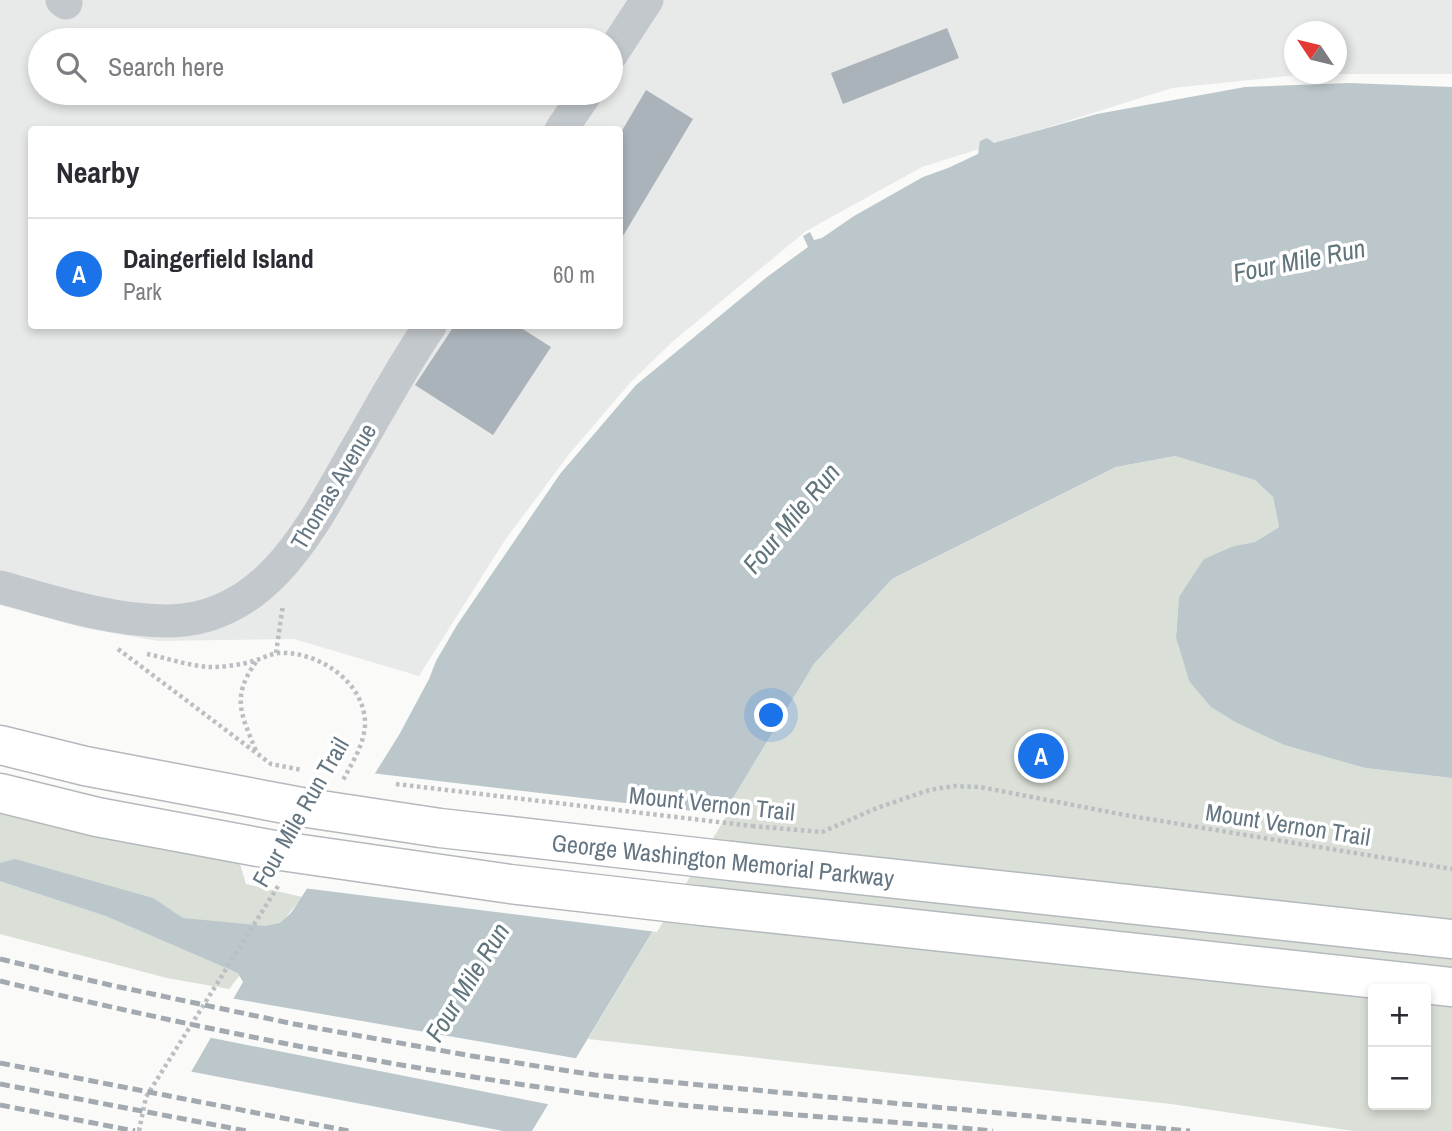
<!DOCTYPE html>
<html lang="en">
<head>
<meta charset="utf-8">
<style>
  body { margin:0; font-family:"Archivo Narrow",sans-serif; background:#f7f7f7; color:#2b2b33 }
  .controls { position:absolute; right:21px; bottom:21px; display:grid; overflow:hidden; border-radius:7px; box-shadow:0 4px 10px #0003 }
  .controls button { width:63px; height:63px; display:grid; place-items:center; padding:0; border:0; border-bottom:2px solid #e1e1e2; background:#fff; color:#2b2b33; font:35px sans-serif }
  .compass { position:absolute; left:1284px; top:21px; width:63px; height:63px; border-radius:50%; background:#fff; box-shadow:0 4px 10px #0003; rotate:305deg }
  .you { position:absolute; left:772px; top:716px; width:24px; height:24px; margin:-18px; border:5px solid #fff; border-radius:50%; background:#1a73e8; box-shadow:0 0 0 10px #1a73e833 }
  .badge { display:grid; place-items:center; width:46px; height:46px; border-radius:50%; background:#1a73e8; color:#fff; font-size:23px; font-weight:700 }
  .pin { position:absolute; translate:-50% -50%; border:4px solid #fff; box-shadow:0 2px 7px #0006 }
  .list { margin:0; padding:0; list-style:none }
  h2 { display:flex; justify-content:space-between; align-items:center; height:91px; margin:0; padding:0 28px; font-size:30px }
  h2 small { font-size:23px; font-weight:400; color:#7c7c81 }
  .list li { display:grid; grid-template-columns:46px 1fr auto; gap:21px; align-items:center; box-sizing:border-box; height:112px; padding:0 28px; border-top:2px solid #e1e1e2 }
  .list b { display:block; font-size:26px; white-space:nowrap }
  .list p { margin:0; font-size:23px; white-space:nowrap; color:#7c7c81 }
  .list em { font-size:23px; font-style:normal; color:#7c7c81 }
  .icon { flex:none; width:38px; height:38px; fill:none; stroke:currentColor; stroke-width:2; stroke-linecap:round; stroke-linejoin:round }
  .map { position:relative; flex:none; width:1452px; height:1131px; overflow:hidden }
  .search { position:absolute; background:#fff; box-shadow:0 4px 10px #0003; left:28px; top:28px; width:595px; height:77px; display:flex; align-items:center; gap:18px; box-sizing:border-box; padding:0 24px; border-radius:38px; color:#7c7c81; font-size:26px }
  .panel { position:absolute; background:#fff; box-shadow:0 4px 10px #0003; left:28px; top:126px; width:595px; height:203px; border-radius:7px }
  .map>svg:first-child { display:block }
  .built { fill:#e8e9e9; fill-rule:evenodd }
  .green { fill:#dadfd7; fill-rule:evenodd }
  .water { fill:#bbc7cb }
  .pier { fill:#fafaf8 }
  .building { fill:#aab3b9 }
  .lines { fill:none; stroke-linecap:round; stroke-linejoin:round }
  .highway-casing { stroke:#b4b9bd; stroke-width:41 }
  .path { stroke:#bbbfc2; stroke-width:4.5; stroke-dasharray:3.5 3.5; stroke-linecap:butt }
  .minor { stroke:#c3c8cc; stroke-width:33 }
  .highway { stroke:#fff; stroke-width:38 }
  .rail { stroke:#a2aab0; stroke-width:5; stroke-dasharray:10 5; stroke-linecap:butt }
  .highway-bridge-casing { stroke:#b4b9bd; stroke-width:41; stroke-linecap:butt }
  .path-bridge { stroke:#bbbfc2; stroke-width:4.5; stroke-dasharray:3.5 3.5; stroke-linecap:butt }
  .highway-bridge { stroke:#fff; stroke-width:38 }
  .labels { text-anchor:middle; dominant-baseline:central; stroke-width:7; stroke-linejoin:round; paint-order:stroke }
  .street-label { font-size:24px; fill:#657683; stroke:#fff }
  .water-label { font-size:26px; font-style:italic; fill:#60757c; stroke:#fff }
</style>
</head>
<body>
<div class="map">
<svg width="1452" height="1131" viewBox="0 0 1452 1131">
  <rect width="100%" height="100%" fill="#fafaf8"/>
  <path class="built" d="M0,0H1452V74H1320H1336V32H1294V74H1307L1172,88L922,167L806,231L671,343L630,383L570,453L505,540L419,676L294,639L158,641L84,628L0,605ZM40,40H611V93H40ZM32,130H620V326H32Z"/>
  <path class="green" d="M1175,456L1255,480L1273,497L1279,527L1255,542L1234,546L1179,597L1176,638L1189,681L1237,723L1284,745L1365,768L1452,778V1131H1353L1171,1104L588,1039L814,664L892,579L1116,467ZM1373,989H1426V1105H1373Z
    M0,813L240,864L246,884L302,897L229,989L167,978L0,934Z"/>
  <path class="water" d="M1349,83L1452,87V778L1365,768L1284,745L1237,723L1211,707L1189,681L1176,638L1179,597L1204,559L1234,546L1255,542L1279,527L1273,497L1255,480L1175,456L1116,467L892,579L814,664L532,1131H157L243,982L238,973L106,916L0,881V863L15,859L153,898L183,918L265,926L280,923L291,913L312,881L342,826L399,735L429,679L436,661L457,625L560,474L636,385L767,277L808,247L803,236L810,232L814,240L822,238L854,216L923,177L948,168L978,154L980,141L987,138L994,143L1097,114L1245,87Z"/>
  <path class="pier" d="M371,773L727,815L657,932L303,888L309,879L322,845L339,824Z
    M230,998L580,1059L552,1105L207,1037Z
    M188,1071L503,1131H153Z"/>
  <path class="building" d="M947,28L959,58L843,104L831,73Z
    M646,90L693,119L620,241V134Z
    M454,326H518L551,347L493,435L415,385Z"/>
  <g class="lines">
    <g class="highway-casing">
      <path id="highway" d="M0,745L85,766L301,807
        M0,793L97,817L274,850
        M731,861L1452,939
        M702,906L1452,987"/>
    </g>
    <path class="path" d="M118,649L271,764L302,770
      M276,653L283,605
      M147,654C167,658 189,666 210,667C224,667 240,665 253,661C262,659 269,654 279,653C318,651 366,682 365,725C364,745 352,763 343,780
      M256,662C231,697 241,714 256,751
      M752,826L822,832L877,808L929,790L954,786L980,787L1125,815L1452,869
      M139,1131L146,1097L280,883"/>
    <path class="minor" d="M62,0L66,3
      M611,55L647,0
      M561,130L586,93
      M0,587C53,602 111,621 166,621C263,622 310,531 351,458C377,414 401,368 430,326"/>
    <use href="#highway" class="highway"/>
    <path class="rail" d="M0,959L110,985L294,1024L472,1056L595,1075L1190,1131
      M0,981C199,1029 400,1069 603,1096C732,1113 863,1118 993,1131
      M0,1063L349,1131
      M0,1084L247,1131
      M0,1105L135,1131"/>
    <g class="highway-bridge-casing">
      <path id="highway-bridge" d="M301,807L440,828L731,861
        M274,850L510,884L702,906"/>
    </g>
    <path class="path-bridge" d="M396,784L752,826"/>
    <use href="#highway-bridge" class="highway-bridge"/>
  </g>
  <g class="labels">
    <g class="street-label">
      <text transform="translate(333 486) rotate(-59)">Thomas Avenue</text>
      <text transform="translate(712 803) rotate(6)">Mount Vernon Trail</text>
      <text transform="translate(300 812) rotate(-60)">Four Mile Run Trail</text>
      <text transform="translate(1288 824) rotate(9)">Mount Vernon Trail</text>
      <text transform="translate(723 860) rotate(6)">George Washington Memorial Parkway</text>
    </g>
    <g class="water-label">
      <text transform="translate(1299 260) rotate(-11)">Four Mile Run</text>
      <text transform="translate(791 518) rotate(-50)">Four Mile Run</text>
      <text transform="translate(467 982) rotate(-58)">Four Mile Run</text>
    </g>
  </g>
</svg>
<div class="controls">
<button>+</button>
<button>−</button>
</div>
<svg class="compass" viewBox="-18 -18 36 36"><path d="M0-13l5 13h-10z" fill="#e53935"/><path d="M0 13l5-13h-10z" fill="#7c7c81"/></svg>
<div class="you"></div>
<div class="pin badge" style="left:1041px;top:756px">A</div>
<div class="search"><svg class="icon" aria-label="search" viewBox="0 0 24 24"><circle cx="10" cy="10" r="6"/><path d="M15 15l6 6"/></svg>Search here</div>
<section class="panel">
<h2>Nearby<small></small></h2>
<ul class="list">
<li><span class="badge">A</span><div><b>Daingerfield Island</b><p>Park</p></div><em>60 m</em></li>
</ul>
</section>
</div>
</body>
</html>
